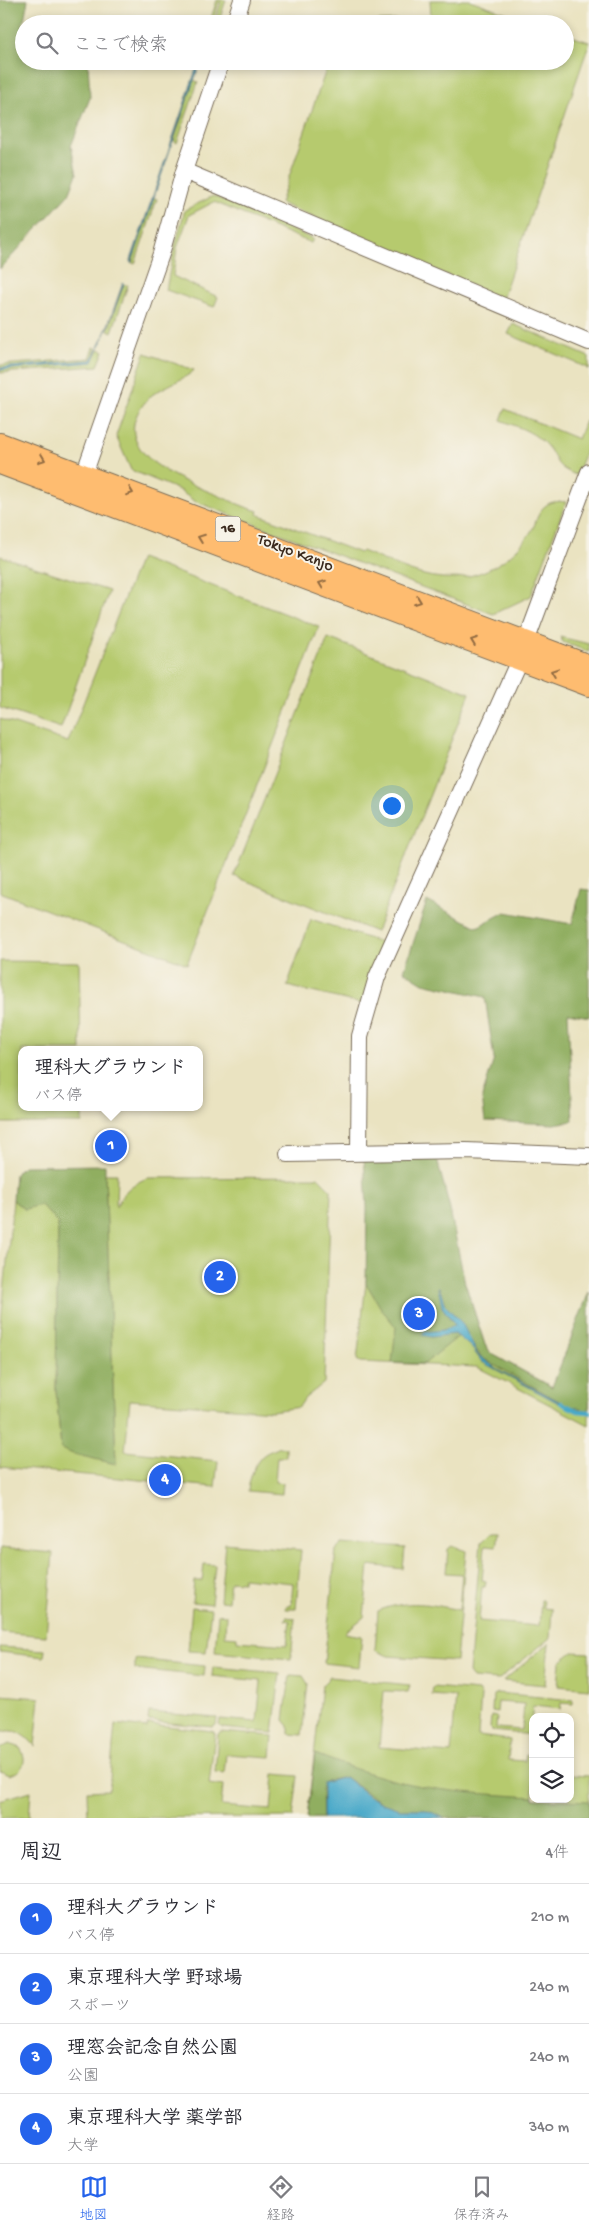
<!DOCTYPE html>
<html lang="ja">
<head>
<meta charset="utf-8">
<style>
  body { margin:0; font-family:"Gochi Hand","Klee One",sans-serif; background:#f2f2f3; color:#2b2b33 }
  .controls { position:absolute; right:15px; bottom:15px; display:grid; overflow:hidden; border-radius:10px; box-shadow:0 2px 8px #0003 }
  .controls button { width:45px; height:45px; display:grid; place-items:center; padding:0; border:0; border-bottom:1px solid #e1e1e2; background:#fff; color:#2b2b33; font:25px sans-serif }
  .you { position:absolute; left:391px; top:805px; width:18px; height:18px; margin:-12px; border:4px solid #fff; border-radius:50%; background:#1a73e8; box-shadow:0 0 0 8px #1a73e833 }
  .badge { display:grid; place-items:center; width:32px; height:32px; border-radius:50%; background:#2563eb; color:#fff; font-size:16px; font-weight:700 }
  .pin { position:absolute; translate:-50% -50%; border:2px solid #fff; box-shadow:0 1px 5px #0006 }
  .popup { position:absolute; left:18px; top:1046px; width:185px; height:65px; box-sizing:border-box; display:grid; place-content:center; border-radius:10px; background:#fff; filter:drop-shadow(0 1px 4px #0005); font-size:16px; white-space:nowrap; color:#7c7c81 }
  .popup b { font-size:19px; color:#2b2b33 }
  .popup::after { content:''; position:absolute; left:50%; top:100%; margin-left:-10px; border:10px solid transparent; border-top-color:#fff }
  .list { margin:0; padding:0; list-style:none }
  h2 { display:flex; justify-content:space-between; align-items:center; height:65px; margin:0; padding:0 20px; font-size:21px }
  h2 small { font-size:16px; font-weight:400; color:#7c7c81 }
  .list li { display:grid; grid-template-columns:32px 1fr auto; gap:15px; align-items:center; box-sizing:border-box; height:70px; padding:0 20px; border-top:1px solid #e1e1e2 }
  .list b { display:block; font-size:19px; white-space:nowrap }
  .list p { margin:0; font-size:16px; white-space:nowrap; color:#7c7c81 }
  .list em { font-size:16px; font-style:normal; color:#7c7c81 }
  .icon { flex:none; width:28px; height:28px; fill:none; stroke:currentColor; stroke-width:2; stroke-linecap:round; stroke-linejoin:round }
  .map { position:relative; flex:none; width:589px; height:1818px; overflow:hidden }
  .search { position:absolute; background:#fff; box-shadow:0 2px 8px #0003; left:15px; right:15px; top:15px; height:55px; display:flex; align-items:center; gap:12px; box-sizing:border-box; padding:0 18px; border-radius:28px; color:#7c7c81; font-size:19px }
  .sheet { height:345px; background:#fff }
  nav { display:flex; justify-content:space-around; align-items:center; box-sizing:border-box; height:70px; border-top:1px solid #e1e1e2; background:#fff; font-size:14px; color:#7c7c81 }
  nav a { display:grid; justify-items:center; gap:2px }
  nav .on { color:#2563eb }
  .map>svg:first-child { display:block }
  .green { fill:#b6ca6e; stroke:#787a46 }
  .forest { fill:#90ae61; stroke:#666c40 }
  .water { fill:#4aa9c9; stroke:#426a74 }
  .pier { fill:#eae3c1 }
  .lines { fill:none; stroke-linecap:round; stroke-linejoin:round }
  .stream { stroke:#4aa9c9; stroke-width:4.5 }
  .minor-casing { stroke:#786b57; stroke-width:18 }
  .highway-casing { stroke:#786b57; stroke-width:24 }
  .minor { stroke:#fff; stroke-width:16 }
  .highway { stroke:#febc70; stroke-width:22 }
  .oneway { stroke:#936c43 }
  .labels { text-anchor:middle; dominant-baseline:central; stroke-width:4; stroke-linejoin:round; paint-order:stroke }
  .shield { fill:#f7f3e8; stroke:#73665b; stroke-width:1 }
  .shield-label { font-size:15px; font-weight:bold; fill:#3b2a1e }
  .street-label { font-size:16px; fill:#3b2a1e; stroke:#f7f3e8 }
</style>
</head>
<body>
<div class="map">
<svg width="589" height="1818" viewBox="0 0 589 1818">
  <rect width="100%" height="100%" fill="#f7f3e8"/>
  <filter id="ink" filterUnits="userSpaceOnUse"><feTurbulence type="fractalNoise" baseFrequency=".02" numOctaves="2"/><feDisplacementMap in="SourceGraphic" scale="10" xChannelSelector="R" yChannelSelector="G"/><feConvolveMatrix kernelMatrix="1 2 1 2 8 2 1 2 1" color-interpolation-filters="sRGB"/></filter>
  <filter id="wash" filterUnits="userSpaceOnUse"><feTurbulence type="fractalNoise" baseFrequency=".0096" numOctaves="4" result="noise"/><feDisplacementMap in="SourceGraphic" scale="20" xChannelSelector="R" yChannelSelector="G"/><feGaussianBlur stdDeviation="1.12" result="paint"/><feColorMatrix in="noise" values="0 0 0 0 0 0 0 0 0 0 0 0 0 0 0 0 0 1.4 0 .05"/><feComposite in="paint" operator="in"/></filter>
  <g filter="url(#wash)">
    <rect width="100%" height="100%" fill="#eae3c1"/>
    <path class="green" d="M217,0H226L218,24H214L221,3L219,2L212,24H209Z
      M430,0H470L537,24H364V22L431,18Z
      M565,34L589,42V44L502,299L280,203L329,61H565Z
      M194,80L198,82L177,143L174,141Z
      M213,196L313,239L311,243L214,202L189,215L177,248L173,276L218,297L214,307L166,290L174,249L185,210Z
      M154,198L157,199L135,264L132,263Z
      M124,284L128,285L112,332L108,330Z
      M513,324L589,357V370L588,368L508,334Z
      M94,347L96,348L92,360L0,368V365L90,358Z
      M99,349L104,351L98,366L0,373V370L93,362Z
      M145,353L194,370C191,376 161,388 152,395C98,446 176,479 215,494C229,500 243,507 258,511L257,514L360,553L362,551C387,561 414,576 442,578C478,581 513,561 532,530C536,523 538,511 545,506C551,501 558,501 566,502L531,596L493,614L194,501L179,490L131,470L116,436Z
      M505,409L578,439L585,421L589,422V442L576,475C550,465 560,458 543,442C532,431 515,426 501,420Z
      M0,556L109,591L61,728L0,708Z
      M140,558L319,627L187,964L0,892V719L68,742Z
      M560,637L589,644V652L563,642Z
      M328,638L470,693L376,932L234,876Z
      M311,919L385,944L362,1004L287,986Z
      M0,961L79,962L81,1050H22V1107H82V1123H0Z
      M105,1174H117L116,1207C125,1190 129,1186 147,1178L318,1177L331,1190L324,1383L305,1398L299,1407L272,1411L130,1400L125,1451L218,1461L215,1487L0,1467V1333L13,1200L24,1209L41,1205L58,1223L56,1390L61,1449L116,1464Z
      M368,1251L465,1283L485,1345L490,1353L556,1389L589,1399V1425L477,1367L360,1362L357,1360L366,1283Z
      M280,1447L286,1448V1457H277L275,1482L283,1483L282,1494L248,1491C249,1480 255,1460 265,1454C269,1451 275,1450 280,1447Z
      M491,1533H498L496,1547L485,1546L482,1580L486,1581L485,1587H482L479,1621L539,1626L541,1600H544L543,1608L552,1609L550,1638L498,1680L473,1678L469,1673L481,1543Z
      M225,1543L301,1550L296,1609H286V1606H291L293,1583L243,1578V1582L230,1581L228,1602L220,1601Z
      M343,1543L405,1548L403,1569L369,1565L364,1617L344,1633L362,1636L359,1667L324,1663L336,1550Z
      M452,1546L466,1551L456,1661L388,1656L375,1650L378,1611C406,1599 431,1604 459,1610L462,1574L446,1573L448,1549Z
      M0,1548L53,1553L46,1636L0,1632Z
      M204,1564L215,1565L211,1604L192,1602L194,1581H202Z
      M192,1607L211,1609L206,1652L188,1651Z
      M218,1614L226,1615L225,1636L237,1637V1641L287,1645L290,1621L285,1620L286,1617L295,1618L291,1659L215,1652Z
      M549,1643L545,1685L503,1681Z
      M0,1647L45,1650L44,1657L0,1652Z
      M573,1652L589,1653V1689L558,1686L560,1662Z
      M135,1659L205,1666L204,1676L135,1669Z
      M213,1667L280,1673L273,1733L222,1728L219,1725L220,1719L257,1722L261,1681L212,1676Z
      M290,1675L303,1676L308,1684L302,1735L289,1734V1726L284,1720Z
      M330,1677L410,1685L408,1692L384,1691L379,1747L451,1753L456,1697L432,1695L433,1687L478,1691L481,1695L478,1736L510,1740L508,1760L525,1761L526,1755H533V1799H570V1775L589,1776V1818H444L424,1809L322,1807L323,1818H307L322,1685Z
      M497,1693L573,1700V1704L561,1703L560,1709L533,1706L530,1730H533V1735L493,1731L490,1728L491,1716L497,1717L496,1728L522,1730L524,1704L498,1702L497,1712L492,1711L493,1695Z
      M0,1695L40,1698L35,1746C26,1735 15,1727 0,1733Z
      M149,1712L217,1718L216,1725L213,1727L148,1721Z
      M115,1724L147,1728L148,1724L213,1731L215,1734L209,1784L223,1786L221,1806L271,1810L274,1774L298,1776L293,1817L88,1818L87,1791L109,1790Z
      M221,1732L273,1736L271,1757L226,1754L224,1773L215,1772L218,1734Z
      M10,1744L20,1748C28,1759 24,1771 10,1775L0,1771V1748Z
      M31,1791L29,1818H0V1800Z"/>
    <path class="forest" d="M0,0H28L23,25L24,61H88L90,98L71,146L77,174L69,194L0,269Z
      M581,889L589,890V1017L568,1013L573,1121L554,1124L485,1121L482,1097L494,1059L485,997L423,983L404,971L427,901L477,927L505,912L572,924Z
      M364,1159H437L449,1205L465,1283L485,1345L490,1353L552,1387L589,1292V1411L566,1405L482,1358L467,1336L462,1323L445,1305L439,1287L442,1307L455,1325L444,1330L424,1333L431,1337L451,1333L459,1336L424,1364L392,1363L396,1327L382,1310L366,1283L367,1207Z
      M105,1165V1174L116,1464L73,1454L61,1449L56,1390L58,1223L41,1205L24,1209L13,1200L15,1174L23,1166Z
      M315,1754C346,1766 377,1777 410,1784C450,1793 492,1794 533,1797V1799L589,1801V1818H444L424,1809H399L382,1803L345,1777L326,1781L322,1789L323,1818H307Z"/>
    <path class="water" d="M199,61H201C164,161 135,264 93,362L0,370V368L92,360L107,328L130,263Z
      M438,1287H439L445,1305L462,1323L478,1355L497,1369L566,1405V1407L482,1362L471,1347L455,1334L431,1337L422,1335L424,1332L444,1330L455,1325L442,1307Z
      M345,1777L369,1796L382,1803L399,1809H424L444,1818H323V1783Z"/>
    <path class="pier" d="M128,262L134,264L127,285L120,282Z"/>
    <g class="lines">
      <path class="stream" d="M561,1403L578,1411L589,1412"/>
    </g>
  </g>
  <g filter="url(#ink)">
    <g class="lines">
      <g class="minor-casing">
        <path id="minor" d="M234,24L242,0
          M184,171L589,342
          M80,486L161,254L184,171L221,61
          M359,1152L360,1036L377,977L520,658L589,472
          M288,1154L466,1151L589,1156"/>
      </g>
      <g class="highway-casing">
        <path id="highway" d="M0,444L589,666
          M0,463L589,685"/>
      </g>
      <use href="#minor" class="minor"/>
      <use href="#highway" class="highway"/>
    </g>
    <defs><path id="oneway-chevron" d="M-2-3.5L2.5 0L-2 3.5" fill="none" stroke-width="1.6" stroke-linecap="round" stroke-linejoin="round" transform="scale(1.25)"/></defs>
    <g class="oneway">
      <use href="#oneway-chevron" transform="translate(42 459) rotate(21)"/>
      <use href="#oneway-chevron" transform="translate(130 492) rotate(21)"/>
      <use href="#oneway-chevron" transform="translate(201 538) rotate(-159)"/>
      <use href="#oneway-chevron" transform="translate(322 584) rotate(-159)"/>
      <use href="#oneway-chevron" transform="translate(418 601) rotate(21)"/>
      <use href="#oneway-chevron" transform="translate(474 641) rotate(-159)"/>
      <use href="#oneway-chevron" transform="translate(554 672) rotate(-159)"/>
    </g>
  </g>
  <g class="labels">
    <rect class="shield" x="215.5" y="516.5" width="25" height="25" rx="4"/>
    <g class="shield-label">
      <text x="228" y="529">16</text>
    </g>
    <g class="street-label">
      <text transform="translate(295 554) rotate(21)">Tokyo Kanjo</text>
    </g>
  </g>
</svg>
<div class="controls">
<button><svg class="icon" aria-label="locate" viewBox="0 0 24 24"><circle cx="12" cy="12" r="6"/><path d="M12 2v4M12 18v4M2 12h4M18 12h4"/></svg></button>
<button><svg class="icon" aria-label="layers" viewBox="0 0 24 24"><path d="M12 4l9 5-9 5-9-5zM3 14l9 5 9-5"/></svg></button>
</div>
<div class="you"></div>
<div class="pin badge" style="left:111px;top:1146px">1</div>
<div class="popup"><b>理科大グラウンド</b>バス停</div>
<div class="pin badge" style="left:220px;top:1277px">2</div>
<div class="pin badge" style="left:419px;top:1314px">3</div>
<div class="pin badge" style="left:165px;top:1480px">4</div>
<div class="search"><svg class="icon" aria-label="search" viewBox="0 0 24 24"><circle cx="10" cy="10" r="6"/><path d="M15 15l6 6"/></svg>ここで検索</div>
</div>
<section class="sheet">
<h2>周辺<small>4件</small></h2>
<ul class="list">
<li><span class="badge">1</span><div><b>理科大グラウンド</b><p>バス停</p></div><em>210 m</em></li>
<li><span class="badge">2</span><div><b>東京理科大学 野球場</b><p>スポーツ</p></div><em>240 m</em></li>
<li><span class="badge">3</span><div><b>理窓会記念自然公園</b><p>公園</p></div><em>240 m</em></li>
<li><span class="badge">4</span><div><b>東京理科大学 薬学部</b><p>大学</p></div><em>340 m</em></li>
</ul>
</section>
<nav>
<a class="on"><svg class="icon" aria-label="map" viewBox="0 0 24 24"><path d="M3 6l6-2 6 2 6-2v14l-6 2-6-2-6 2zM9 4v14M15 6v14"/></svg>地図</a>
<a><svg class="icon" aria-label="directions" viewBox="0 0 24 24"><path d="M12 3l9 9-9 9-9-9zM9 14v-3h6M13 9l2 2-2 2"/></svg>経路</a>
<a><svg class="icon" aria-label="saved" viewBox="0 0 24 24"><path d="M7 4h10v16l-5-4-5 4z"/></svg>保存済み</a>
</nav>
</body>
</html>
